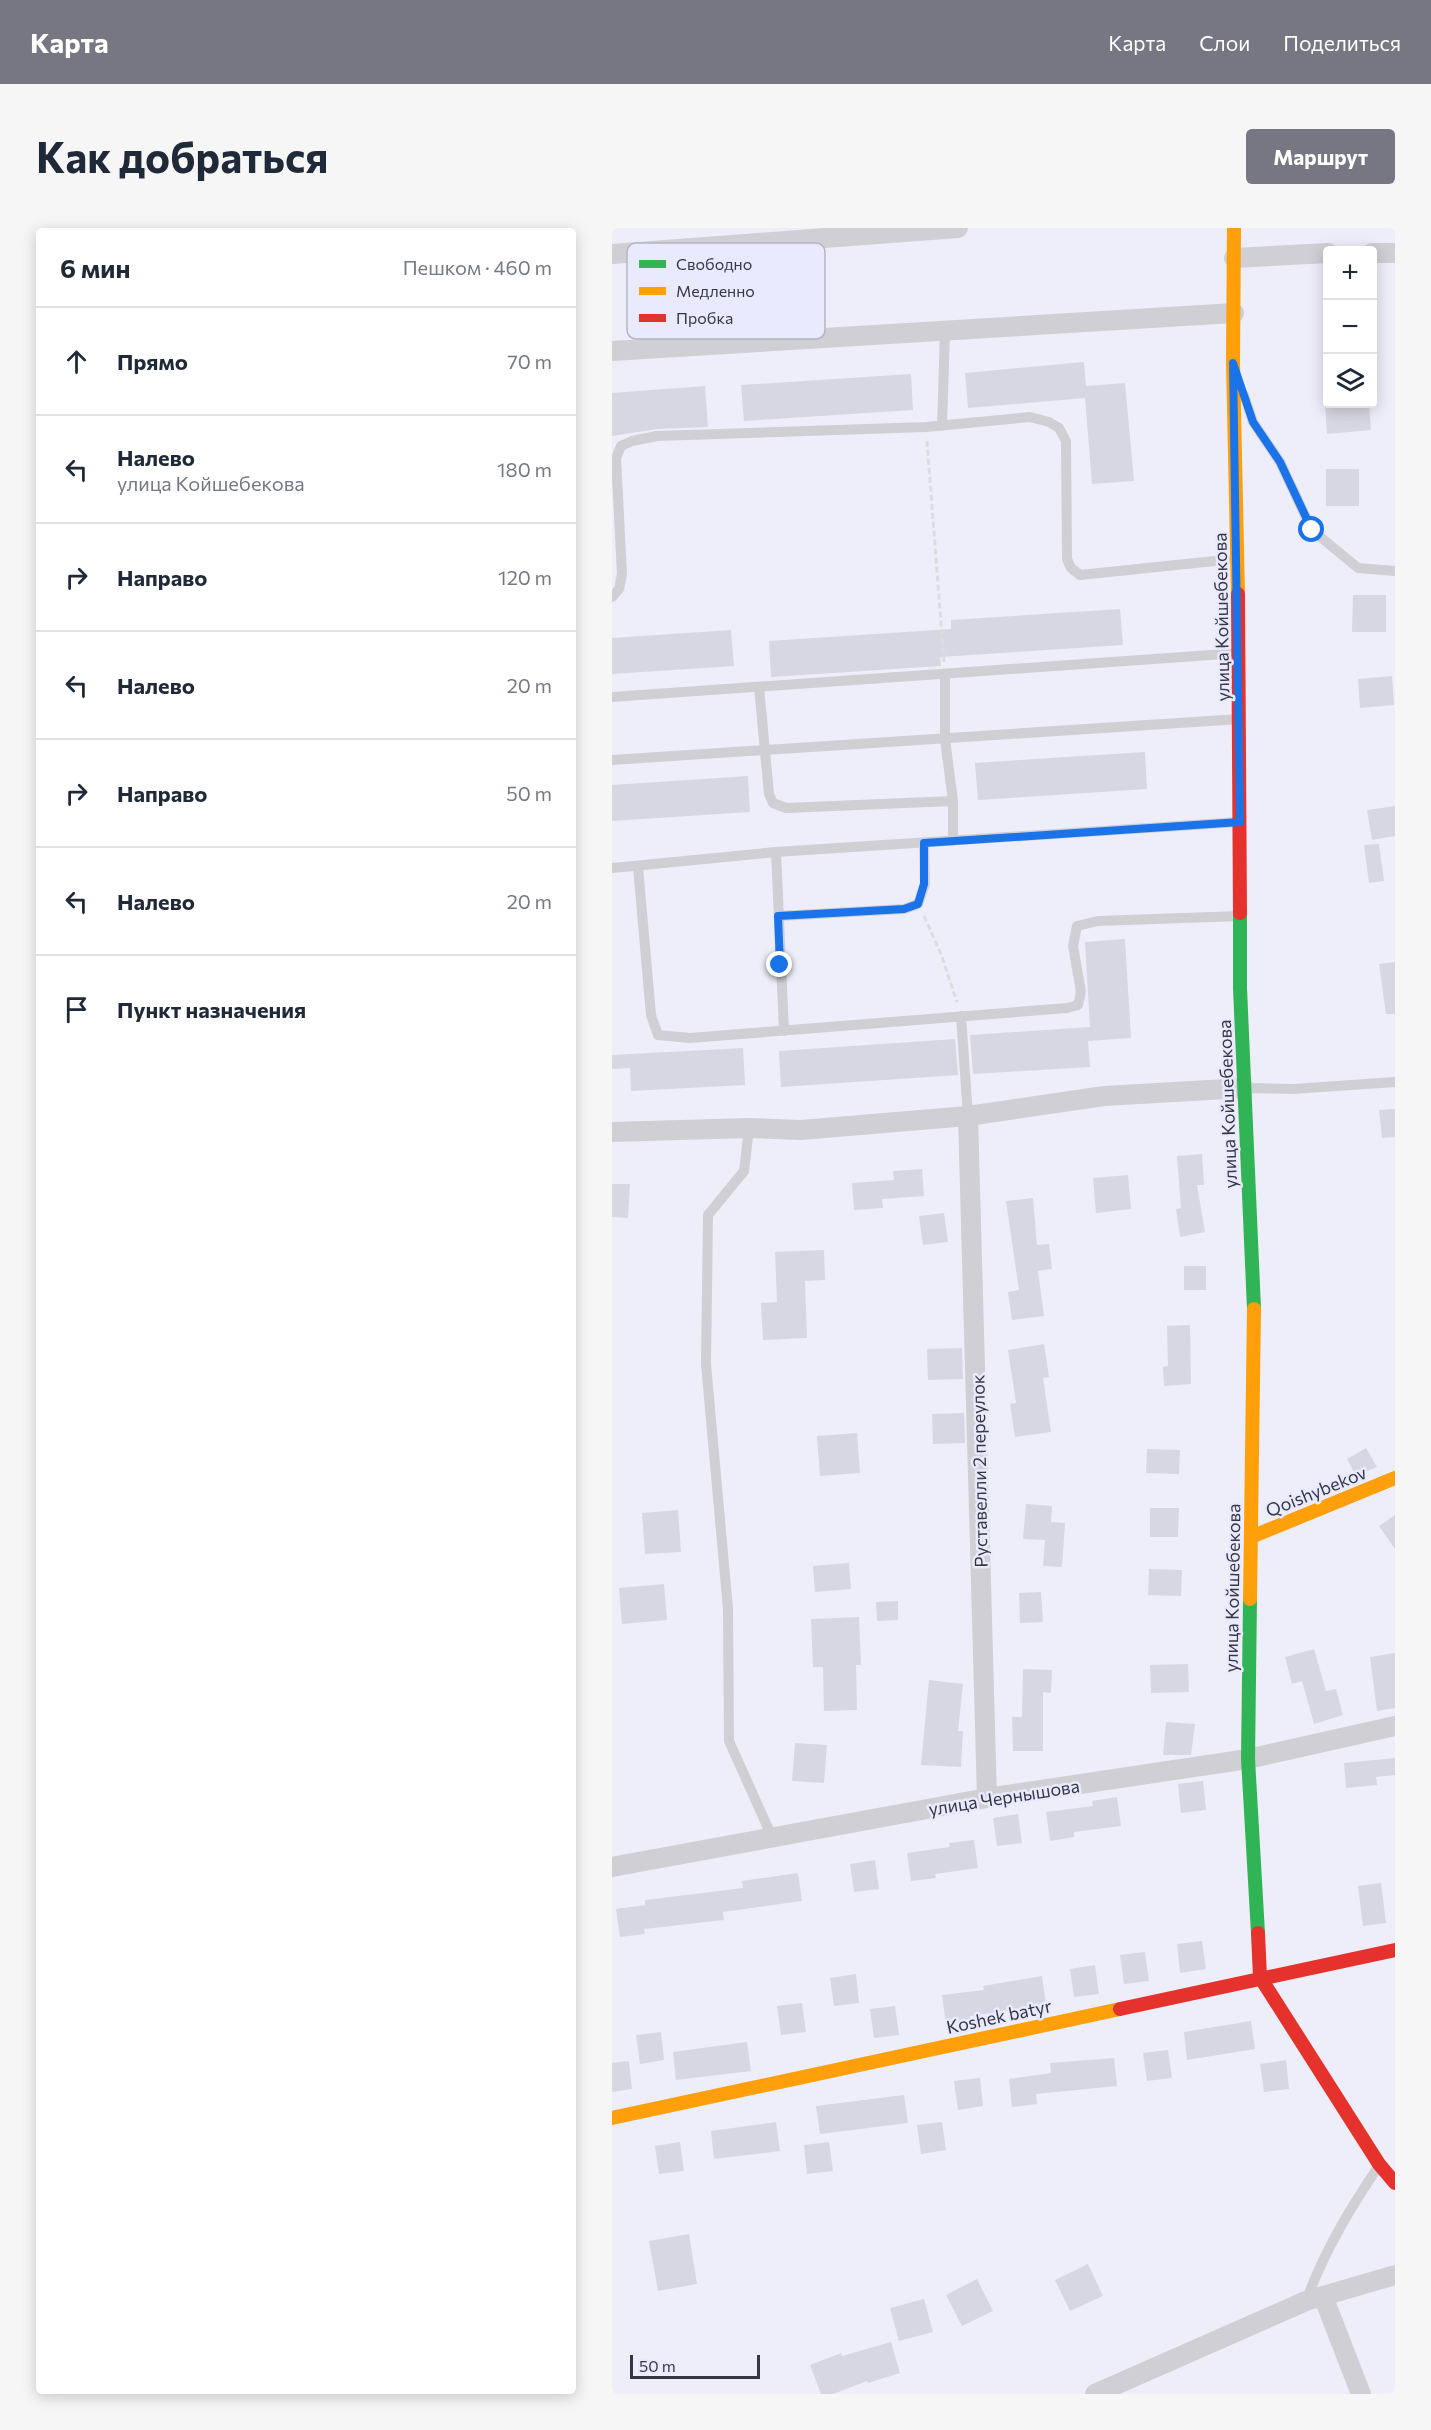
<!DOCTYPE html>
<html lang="ru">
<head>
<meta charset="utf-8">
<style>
  body { margin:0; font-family:Commissioner,sans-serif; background:#f6f6f7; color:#1f2937 }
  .controls { position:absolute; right:18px; top:18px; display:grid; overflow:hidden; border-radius:6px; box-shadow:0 3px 15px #0003 }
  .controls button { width:54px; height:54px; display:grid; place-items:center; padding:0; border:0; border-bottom:2px solid #e0e1e3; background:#fff; color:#1f2937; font:30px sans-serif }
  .scale { position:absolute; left:18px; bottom:15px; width:130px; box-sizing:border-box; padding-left:6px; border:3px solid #373744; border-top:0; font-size:16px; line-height:21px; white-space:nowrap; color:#373744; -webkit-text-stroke:4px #eaeafe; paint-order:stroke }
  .stop { position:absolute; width:18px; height:18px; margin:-14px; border:4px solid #1a73e8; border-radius:50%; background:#fff }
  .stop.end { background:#1a73e8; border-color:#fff; box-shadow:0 2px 6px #0008 }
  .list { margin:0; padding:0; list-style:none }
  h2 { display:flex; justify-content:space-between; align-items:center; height:78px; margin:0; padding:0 24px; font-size:26px }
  h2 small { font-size:20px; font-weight:400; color:#747a83 }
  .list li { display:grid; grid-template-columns:39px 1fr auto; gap:18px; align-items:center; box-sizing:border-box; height:108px; padding:0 24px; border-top:2px solid #e0e1e3 }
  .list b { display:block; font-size:22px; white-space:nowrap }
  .list p { margin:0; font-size:20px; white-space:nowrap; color:#747a83 }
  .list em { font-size:20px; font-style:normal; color:#747a83 }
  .icon { flex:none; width:33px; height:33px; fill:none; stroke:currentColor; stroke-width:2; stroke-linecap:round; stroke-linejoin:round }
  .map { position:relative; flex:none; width:783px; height:2166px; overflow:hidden; border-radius:6px }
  header { display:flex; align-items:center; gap:36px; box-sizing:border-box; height:84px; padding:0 30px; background:#777784; color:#fff }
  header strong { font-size:28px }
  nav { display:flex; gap:33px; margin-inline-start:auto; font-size:21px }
  .intro { display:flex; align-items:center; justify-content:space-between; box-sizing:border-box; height:144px; padding:0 36px }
  h1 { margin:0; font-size:42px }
  .button { padding:15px 27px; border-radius:6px; background:#777784; color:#fff; font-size:21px; font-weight:700 }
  main { display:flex; gap:36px; padding:0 36px }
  aside { flex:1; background:#fff; border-radius:6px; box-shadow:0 3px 15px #0003 }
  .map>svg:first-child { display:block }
  .building { fill:#d7d7e3 }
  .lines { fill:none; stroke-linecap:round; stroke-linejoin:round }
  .path { stroke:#dcdce0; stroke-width:3; stroke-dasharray:6 3; stroke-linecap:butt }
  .lane { stroke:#cfcfd4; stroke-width:10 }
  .street { stroke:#cfcfd4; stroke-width:20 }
  .fast { stroke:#30b455; stroke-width:14 }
  .slow { stroke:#ff9f0a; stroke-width:14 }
  .jam { stroke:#e5322d; stroke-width:14 }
  .route { stroke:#1a73e8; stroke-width:8 }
  .labels { text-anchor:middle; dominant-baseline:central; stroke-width:5; stroke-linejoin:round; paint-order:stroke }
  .street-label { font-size:18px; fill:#373744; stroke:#eaeafe }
  .key { fill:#eaeafe; stroke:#b4b4c6; stroke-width:1.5 }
  .key-label { font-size:16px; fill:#373744 }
</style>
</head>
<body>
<header>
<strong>Карта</strong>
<nav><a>Карта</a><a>Слои</a><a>Поделиться</a></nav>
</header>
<div class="intro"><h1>Как добраться</h1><a class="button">Маршрут</a></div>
<main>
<aside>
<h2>6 мин<small>Пешком · 460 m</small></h2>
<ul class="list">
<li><svg class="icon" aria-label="ahead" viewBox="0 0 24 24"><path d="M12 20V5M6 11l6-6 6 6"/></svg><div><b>Прямо</b></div><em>70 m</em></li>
<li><svg class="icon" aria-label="left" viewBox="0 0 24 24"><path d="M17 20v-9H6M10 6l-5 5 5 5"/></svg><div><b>Налево</b><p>улица Койшебекова</p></div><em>180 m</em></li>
<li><svg class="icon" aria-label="right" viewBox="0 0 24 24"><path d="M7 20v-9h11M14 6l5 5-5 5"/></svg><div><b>Направо</b></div><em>120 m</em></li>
<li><svg class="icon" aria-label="left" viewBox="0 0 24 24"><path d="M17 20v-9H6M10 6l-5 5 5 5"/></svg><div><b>Налево</b></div><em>20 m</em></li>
<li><svg class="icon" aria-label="right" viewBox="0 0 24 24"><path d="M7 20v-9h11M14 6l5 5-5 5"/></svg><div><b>Направо</b></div><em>50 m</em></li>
<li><svg class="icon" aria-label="left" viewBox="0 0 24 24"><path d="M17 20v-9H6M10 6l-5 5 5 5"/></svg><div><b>Налево</b></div><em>20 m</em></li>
<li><svg class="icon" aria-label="arrive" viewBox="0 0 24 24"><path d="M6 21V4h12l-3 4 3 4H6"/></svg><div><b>Пункт назначения</b></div></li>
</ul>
</aside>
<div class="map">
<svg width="783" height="2166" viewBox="0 0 783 2166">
  <rect width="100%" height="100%" fill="#eeeefa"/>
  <path class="building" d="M472,134L474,158L513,155L522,253L480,256L473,170L356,180L353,145Z
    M299,146L301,182L132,193L129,157Z
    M93,158L96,199L45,201L0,208V165Z
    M713,176H757L759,202L715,206Z
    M714,241H747V278H714Z
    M741,367H774V404H740Z
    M508,381L511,417L328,429L329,438L159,449L157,413L339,401V392Z
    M119,402L122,438L0,446V410Z
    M780,448L782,477L748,480L746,451Z
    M533,524L535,561L366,572L363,535Z
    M136,548L138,584L0,593V557Z
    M783,578V608L760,612L755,582Z
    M767,616L772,653L757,655L752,617Z
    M513,711L519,810L476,813L478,839L361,846L358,807L478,799L473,714Z
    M783,734V786H774L767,736Z
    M343,811L346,847L169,859L167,823Z
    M131,820L133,857L19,863L18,840L0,841V827Z
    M783,881V909L770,910L767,882Z
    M590,926L592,957H585L593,1004L568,1009L564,981L569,980L565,928Z
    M310,941L312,968L270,971L271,980L242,982L240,955L282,952L281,943Z
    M516,947L519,981L484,985L481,950Z
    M0,956H18L16,990L0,989Z
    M421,970L425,1017L437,1016L440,1041L426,1043L432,1088L400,1092L396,1064L407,1062L394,973Z
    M332,985L336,1014L311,1017L307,988Z
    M212,1022L213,1052L193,1053L195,1110L151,1112L149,1075L165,1074L163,1024Z
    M572,1038H594V1062H572Z
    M578,1097L579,1156L552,1158L551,1139L556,1138L555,1098Z
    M432,1116L437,1149L431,1150L439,1204L403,1209L398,1176L404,1175L396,1122Z
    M350,1120L351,1151L316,1152L315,1121Z
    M352,1185L353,1215L321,1216L320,1186Z
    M245,1205L248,1245L208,1248L205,1208Z
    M754,1220L765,1239L744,1248L735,1231Z
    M535,1221L568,1222L567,1246L534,1245Z
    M414,1276L440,1278L439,1294L453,1295L450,1339L431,1338L433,1312L411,1311Z
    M538,1280H567L566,1309H538Z
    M66,1282L69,1324L33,1326L30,1285Z
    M783,1287V1321L767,1298Z
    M237,1335L239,1361L203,1364L201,1338Z
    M537,1341L570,1342L569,1368L536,1367Z
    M52,1356L55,1392L10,1396L7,1360Z
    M429,1364L431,1394L408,1395L407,1365Z
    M286,1373V1392L265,1393L264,1374Z
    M247,1389L249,1437H244L245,1482L212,1483L211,1439H201L199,1391Z
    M702,1421L714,1463L724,1461L731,1487L702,1496L690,1453L680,1456L673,1429Z
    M783,1425V1480L765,1483L758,1429Z
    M576,1436L577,1464L539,1465L538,1437Z
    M411,1441L440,1442L439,1465L431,1464V1523H401L400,1489H410Z
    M317,1452L351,1456L346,1503H351L349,1539L309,1537Z
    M554,1494L583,1496L579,1527H551Z
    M183,1515L215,1517L212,1555L180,1553Z
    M783,1530V1547L764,1549L765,1557L734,1560L732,1535Z
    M591,1553L594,1582L569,1585L566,1556Z
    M505,1569L509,1598L462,1604V1609L438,1613L434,1584L481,1578L480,1573Z
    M406,1586L410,1615L385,1618L381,1590Z
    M362,1612L366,1640L323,1646L324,1650L299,1653L295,1625L338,1619L337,1615Z
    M263,1632L267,1661L242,1664L238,1636Z
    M186,1645L190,1673L111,1684L112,1692L32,1701L33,1706L8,1709L4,1681L33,1677V1672L131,1660L130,1653Z
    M769,1655L774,1695L751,1698L746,1658Z
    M590,1713L594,1741L568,1745L565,1716Z
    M533,1724L537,1753L512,1756L508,1727Z
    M483,1737L487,1766L462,1769L458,1741Z
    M244,1746L247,1775L222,1778L218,1750Z
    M430,1748L434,1777L358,1788L359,1792L334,1796L330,1767L372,1762L371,1758Z
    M190,1775L194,1804L169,1807L165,1778Z
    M283,1778L287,1807L262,1810L258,1781Z
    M639,1793L643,1821L575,1832L572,1804Z
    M49,1804L52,1832L28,1836L24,1807Z
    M135,1814L139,1843L64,1852L61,1824Z
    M556,1822L560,1850L535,1853L531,1825Z
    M502,1830L505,1858L424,1866L425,1876L400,1879L397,1851L439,1845L438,1835Z
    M674,1832L677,1861L652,1864L648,1836Z
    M17,1833L20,1861L0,1864V1835Z
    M368,1850L371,1878L346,1882L342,1853Z
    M292,1867L296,1895L208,1906L204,1878Z
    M164,1894L168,1923L102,1931L99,1903Z
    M330,1894L334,1922L309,1926L305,1897Z
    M68,1914L72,1943L47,1946L43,1918Z
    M217,1914L221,1943L195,1946L192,1917Z
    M77,2006L85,2056L46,2063L37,2013Z
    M476,2036L491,2068L458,2083L443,2052Z
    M365,2051L381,2083L350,2098L334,2067Z
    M312,2071L321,2104L287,2113L278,2080Z
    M279,2114L288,2145L256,2155L255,2153L221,2166H209L198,2137L229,2125L230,2128Z"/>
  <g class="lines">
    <path class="path" d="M315,213L332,434
      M312,688L329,726L345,774"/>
    <path class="lane" d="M632,167L641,194L668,234L700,302L746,340L783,343
      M330,198L333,103
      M0,369L7,361L10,346L4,230L9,218L20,213L45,208L314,199L418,189L437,194L447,200L454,213L455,331L459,340L468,347L622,331
      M147,459L157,566L161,575L174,580L341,573L333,511V446
      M0,469L627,425
      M0,532L628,491
      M341,573V613
      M164,624L172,803
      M26,639L39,787L46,807L78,810L455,780L466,777L469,764L461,718L465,698L486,693L628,688
      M0,640L164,624L628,594
      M167,688L292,681L306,676L313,656L312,615
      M349,788L356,888
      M634,860L681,861L783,854
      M137,900L132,943L96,987L94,1136L116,1381L117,1513L161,1611
      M694,2073C712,2024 737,1982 766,1939"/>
    <path class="street" d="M760,25H783
      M0,26L346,0
      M622,30L716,25
      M0,123L622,85
      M356,888L375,1570
      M0,904L137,900L189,902L356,888L492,868L632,860
      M0,1639L375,1570L636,1531L783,1498
      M711,2068L783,2047
      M483,2166L694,2073L711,2068L749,2166"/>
    <path class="fast" d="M628,685V760L642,1081
      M638,1371L636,1531L646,1705"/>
    <path class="slow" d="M622,0L621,135L626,366
      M639,1309L783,1250
      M638,1371L642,1081
      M0,1890L508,1781"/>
    <path class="jam" d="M626,366L628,685
      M646,1705L648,1749L767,1936L783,1955
      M508,1781L783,1722"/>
  </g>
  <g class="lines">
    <path class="route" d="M168,737L166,688L292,681L306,676L312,656V615L628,594L621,135L641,194L668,234L700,302"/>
  </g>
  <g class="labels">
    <g class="street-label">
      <text transform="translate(609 389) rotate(-91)">улица Койшебекова</text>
      <text transform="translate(615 876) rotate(-92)">улица Койшебекова</text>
      <text transform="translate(367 1243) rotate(-91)">Руставелли 2 переулок</text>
      <text transform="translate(704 1263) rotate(-22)">Qoishybekov</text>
      <text transform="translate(620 1360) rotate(-89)">улица Койшебекова</text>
      <text transform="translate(392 1569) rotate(-9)">улица Чернышова</text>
      <text transform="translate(387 1788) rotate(-12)">Koshek batyr</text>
    </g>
  </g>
  <rect x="15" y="15" width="198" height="96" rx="9" class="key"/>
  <rect x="27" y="32" width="27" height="8" fill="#30b455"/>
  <rect x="27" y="59" width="27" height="8" fill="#ff9f0a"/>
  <rect x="27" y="86" width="27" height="8" fill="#e5322d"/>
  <g class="key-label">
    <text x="64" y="42">Свободно</text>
    <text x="64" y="69">Медленно</text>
    <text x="64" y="96">Пробка</text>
  </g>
</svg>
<div class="controls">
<button>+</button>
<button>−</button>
<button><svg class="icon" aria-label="layers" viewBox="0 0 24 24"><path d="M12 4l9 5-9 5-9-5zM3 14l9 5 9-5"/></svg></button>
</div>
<div class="scale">50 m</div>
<div class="stop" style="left:700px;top:302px"></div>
<div class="stop end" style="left:168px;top:737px"></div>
</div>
</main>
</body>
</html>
